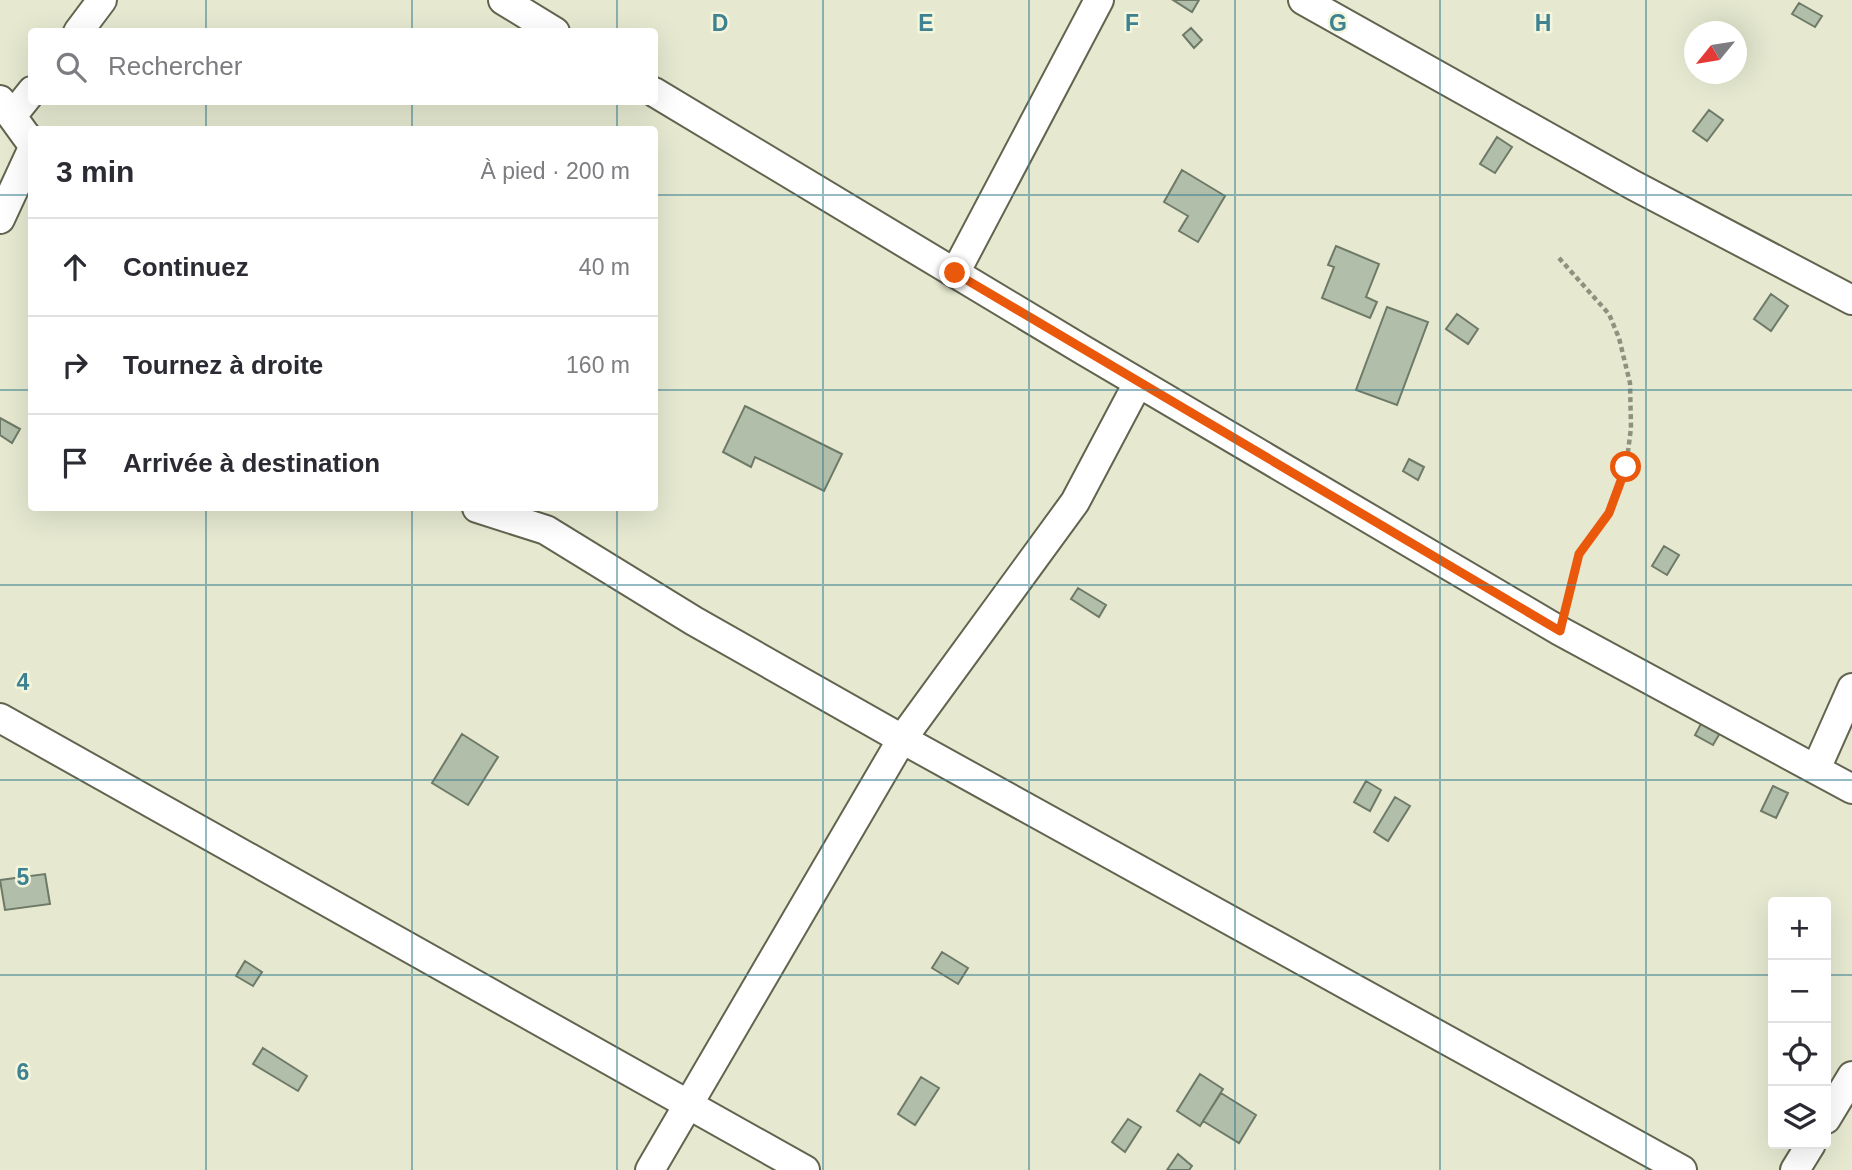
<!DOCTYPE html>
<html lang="fr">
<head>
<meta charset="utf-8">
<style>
  body { margin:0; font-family:Helvetica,sans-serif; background:#f2f2f3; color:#2b2b33 }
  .controls { position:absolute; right:21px; bottom:21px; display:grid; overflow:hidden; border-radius:7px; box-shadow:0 7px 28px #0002 }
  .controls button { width:63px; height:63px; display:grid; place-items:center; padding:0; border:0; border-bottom:2px solid #e1e1e2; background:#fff; color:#2b2b33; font:35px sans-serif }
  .compass { position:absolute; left:1684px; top:21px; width:63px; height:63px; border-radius:50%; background:#fff; box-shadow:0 7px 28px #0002; rotate:240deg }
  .stop { position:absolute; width:21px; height:21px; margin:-16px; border:5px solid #ea580c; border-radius:50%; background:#fff }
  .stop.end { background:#ea580c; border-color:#fff; box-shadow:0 2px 7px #0008 }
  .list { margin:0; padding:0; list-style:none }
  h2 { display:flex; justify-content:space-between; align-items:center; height:91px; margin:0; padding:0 28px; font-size:30px }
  h2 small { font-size:23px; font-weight:400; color:#7c7c81 }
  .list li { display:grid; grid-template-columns:46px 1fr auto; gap:21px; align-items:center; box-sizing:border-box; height:98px; padding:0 28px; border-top:2px solid #e1e1e2 }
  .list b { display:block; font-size:26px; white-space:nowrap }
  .list em { font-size:23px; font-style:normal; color:#7c7c81 }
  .icon { flex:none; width:38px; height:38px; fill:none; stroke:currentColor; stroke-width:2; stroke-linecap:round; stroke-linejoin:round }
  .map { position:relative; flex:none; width:1852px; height:1170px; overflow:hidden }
  .search { position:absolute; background:#fff; box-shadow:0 7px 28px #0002; left:28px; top:28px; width:630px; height:77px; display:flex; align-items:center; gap:18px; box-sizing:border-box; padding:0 24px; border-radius:7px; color:#7c7c81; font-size:26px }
  .panel { position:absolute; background:#fff; box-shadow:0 7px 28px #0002; left:28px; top:126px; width:630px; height:385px; border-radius:7px }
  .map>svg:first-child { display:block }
  .building { fill:#b1bea9; stroke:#6e7a67; stroke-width:2 }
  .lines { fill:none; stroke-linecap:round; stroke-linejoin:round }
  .minor-casing { stroke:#62644f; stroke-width:32 }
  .path { stroke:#8f917f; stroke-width:4.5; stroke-dasharray:5 3.5; stroke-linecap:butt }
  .minor { stroke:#fff; stroke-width:28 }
  .route { stroke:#ea580c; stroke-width:9 }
  .grid { fill:none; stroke:#3e8291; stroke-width:2; stroke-opacity:0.55 }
  .grid-label { font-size:23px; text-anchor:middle; font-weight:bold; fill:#3e8291; stroke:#f3f6dd; stroke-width:5; stroke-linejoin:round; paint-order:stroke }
</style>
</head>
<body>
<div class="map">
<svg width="1852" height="1170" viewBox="0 0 1852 1170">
  <rect width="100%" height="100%" fill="#e6e9d0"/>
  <path class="building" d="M1173,0H1199L1192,12Z
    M1799,3L1822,16L1815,27L1792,14Z
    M1191,28L1202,40L1194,48L1183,35Z
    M1709,110L1723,120L1707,141L1693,131Z
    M1497,137L1512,147L1495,173L1480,164Z
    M1182,170L1225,196L1198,242L1179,231L1188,216L1164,202Z
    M1336,246L1379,264L1366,297L1377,302L1370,318L1322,298L1334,267L1328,265Z
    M1771,294L1788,306L1771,331L1754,319Z
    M1387,307L1428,322L1397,405L1356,390Z
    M1457,314L1478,329L1468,344L1446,329Z
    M745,406L842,454L824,491L755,457L751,467L723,452Z
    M0,418L20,429L12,443L0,435Z
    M1409,459L1424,467L1418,480L1403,471Z
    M1664,546L1679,555L1667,575L1652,566Z
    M1078,588L1106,605L1099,617L1071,599Z
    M1702,722L1720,733L1713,745L1695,735Z
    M462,734L498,757L468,805L432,783Z
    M1366,781L1381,790L1370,811L1354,802Z
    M1773,786L1788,793L1776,818L1761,811Z
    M1395,797L1410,806L1388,841L1374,832Z
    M45,874L50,904L5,910L0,880Z
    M942,952L968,968L958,984L932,968Z
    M245,961L262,972L253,986L236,976Z
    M263,1048L307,1076L298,1091L253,1064Z
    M1200,1074L1223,1089L1200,1126L1177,1111Z
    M921,1077L939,1088L915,1125L898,1114Z
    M1221,1093L1256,1115L1239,1143L1203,1121Z
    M1128,1119L1141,1127L1125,1152L1112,1142Z
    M1178,1154L1192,1166L1189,1170H1167Z"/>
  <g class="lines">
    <g class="minor-casing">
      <path id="minor" d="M503,0L555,32
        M1303,0L1633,185L1852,300
        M78,32L102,0
        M654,92L1083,350L1560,631L1852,789
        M0,100L32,144
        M12,116L32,91
        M0,219L32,150
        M955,273L1099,0
        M477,508L546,530L694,621L902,739L1682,1170
        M0,718L805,1170
        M1816,769L1852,688
        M1826,1119L1852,1076
        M650,1170L902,739L1075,502L1138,383
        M1795,1170L1811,1144"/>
    </g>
    <path class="path" d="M1559,258L1609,314L1619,338L1630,383L1631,428L1626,467L1617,496L1609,513L1579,554L1567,601"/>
    <use href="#minor" class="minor"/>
  </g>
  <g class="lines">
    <path class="route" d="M955,273L1560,631L1579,554L1609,513L1626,467"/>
  </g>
  <path class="grid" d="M206,0V32M412,0V32M617,0V32M823,0V1170M1029,0V1170M1235,0V1170M1440,0V1170M1646,0V1170M206,102V130M412,102V130M617,102V130M0,195H32M654,195H1852M0,390H32M654,390H1852M206,508V1170M412,508V1170M617,508V1170M0,585H1852M0,780H1852M0,975H1773M1826,975H1852"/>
  <g class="grid-label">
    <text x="720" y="31">D</text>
    <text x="926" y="31">E</text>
    <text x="1132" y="31">F</text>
    <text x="1338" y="31">G</text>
    <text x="1543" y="31">H</text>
    <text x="23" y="690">4</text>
    <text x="23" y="885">5</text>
    <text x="23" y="1080">6</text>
  </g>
</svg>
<div class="controls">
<button>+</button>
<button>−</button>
<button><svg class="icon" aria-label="locate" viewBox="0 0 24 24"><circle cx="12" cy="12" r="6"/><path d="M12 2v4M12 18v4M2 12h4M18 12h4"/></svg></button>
<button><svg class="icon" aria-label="layers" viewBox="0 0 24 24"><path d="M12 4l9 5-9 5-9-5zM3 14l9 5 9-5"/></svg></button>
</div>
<svg class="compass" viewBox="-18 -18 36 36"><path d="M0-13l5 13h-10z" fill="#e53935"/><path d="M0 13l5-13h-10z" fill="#7c7c81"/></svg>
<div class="stop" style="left:1626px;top:467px"></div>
<div class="stop end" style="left:955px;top:273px"></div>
<div class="search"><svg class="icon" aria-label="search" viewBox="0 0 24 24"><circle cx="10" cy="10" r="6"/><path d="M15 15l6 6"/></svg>Rechercher</div>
<section class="panel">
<h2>3 min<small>À pied · 200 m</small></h2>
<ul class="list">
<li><svg class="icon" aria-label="ahead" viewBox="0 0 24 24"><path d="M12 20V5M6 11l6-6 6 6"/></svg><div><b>Continuez</b></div><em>40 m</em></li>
<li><svg class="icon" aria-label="right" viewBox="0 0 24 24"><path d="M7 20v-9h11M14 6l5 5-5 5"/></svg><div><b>Tournez à droite</b></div><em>160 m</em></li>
<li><svg class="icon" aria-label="arrive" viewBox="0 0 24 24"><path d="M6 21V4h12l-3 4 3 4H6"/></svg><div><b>Arrivée à destination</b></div></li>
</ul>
</section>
</div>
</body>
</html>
